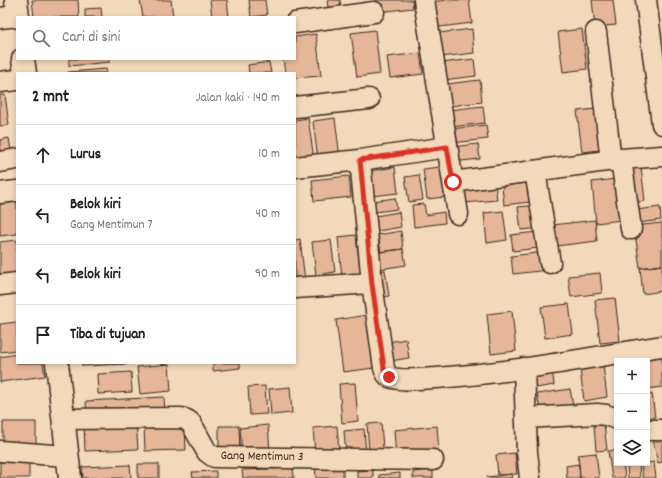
<!DOCTYPE html>
<html lang="id">
<head>
<meta charset="utf-8">
<style>
  body { margin:0; font-family:Dekko,sans-serif; background:#f2f2f2; color:#222 }
  .controls { position:absolute; right:12px; bottom:12px; display:grid; overflow:hidden; border-radius:0px; box-shadow:0 2px 6px #0003 }
  .controls button { width:36px; height:36px; display:grid; place-items:center; padding:0; border:0; border-bottom:1px solid #e0e0e0; background:#fff; color:#222; font:20px sans-serif }
  .stop { position:absolute; width:12px; height:12px; margin:-9px; border:3px solid #d93025; border-radius:50%; background:#fff }
  .stop.end { background:#d93025; border-color:#fff; box-shadow:0 1px 4px #0008 }
  .list { margin:0; padding:0; list-style:none }
  h2 { display:flex; justify-content:space-between; align-items:center; height:52px; margin:0; padding:0 16px; font-size:17px }
  h2 small { font-size:13px; font-weight:400; color:#767676 }
  .list li { display:grid; grid-template-columns:26px 1fr auto; gap:12px; align-items:center; box-sizing:border-box; height:60px; padding:0 16px; border-top:1px solid #e0e0e0 }
  .list b { display:block; font-size:15px; white-space:nowrap }
  .list p { margin:0; font-size:13px; white-space:nowrap; color:#767676 }
  .list em { font-size:13px; font-style:normal; color:#767676 }
  .icon { flex:none; width:22px; height:22px; fill:none; stroke:currentColor; stroke-width:2; stroke-linecap:round; stroke-linejoin:round }
  .map { position:relative; flex:none; width:662px; height:478px; overflow:hidden }
  .search { position:absolute; background:#fff; box-shadow:0 2px 6px #0003; left:16px; top:16px; width:280px; height:44px; display:flex; align-items:center; gap:10px; box-sizing:border-box; padding:0 14px; border-radius:0px; color:#767676; font-size:15px }
  .panel { position:absolute; background:#fff; box-shadow:0 2px 6px #0003; left:16px; top:72px; width:280px; height:292px; border-radius:0px }
  .map>svg:first-child { display:block }
  .building { fill:#e6b698; stroke:#3b2a1e }
  .lines { fill:none; stroke-linecap:round; stroke-linejoin:round }
  .minor-casing { stroke:#3b2a1e; stroke-width:23 }
  .major-casing { stroke:#3b2a1e; stroke-width:25 }
  .minor { stroke:#f2d9b9; stroke-width:20 }
  .major { stroke:#f2d9b9; stroke-width:22 }
  .route { stroke:#d93025; stroke-width:5 }
  .labels { text-anchor:middle; dominant-baseline:central; stroke-width:3.5; stroke-linejoin:round; paint-order:stroke }
  .street-label { font-size:13px; fill:#3b2a1e; stroke:#f2d9b9 }
</style>
</head>
<body>
<div class="map">
<svg width="662" height="478" viewBox="0 0 662 478">
  <rect width="100%" height="100%" fill="#f2d9b9"/>
  <filter id="ink" filterUnits="userSpaceOnUse"><feTurbulence type="fractalNoise" baseFrequency=".025" numOctaves="2"/><feDisplacementMap in="SourceGraphic" scale="8" xChannelSelector="R" yChannelSelector="G"/><feConvolveMatrix kernelMatrix="1 2 1 2 8 2 1 2 1" color-interpolation-filters="sRGB"/></filter>
  <g filter="url(#ink)">
    <path class="building" d="M32,0H78L79,17H34Z
      M140,0H171L173,17H143Z
      M210,0H227L229,17H212Z
      M249,0H265L267,15L251,17Z
      M327,0H340L342,14L329,15Z
      M376,0H412L413,8L378,12Z
      M448,0H469L472,23L432,28L429,2Z
      M592,0H613L616,25L595,27Z
      M101,8L102,17H85V9Z
      M472,29L474,53L441,57L438,33Z
      M582,29L587,69L563,72L558,32Z
      M375,30L380,74L357,77L351,33Z
      M316,34L321,76L295,78V73H285L283,59H295V37Z
      M420,53L423,74L390,78L387,57Z
      M69,59H110V62L69,66Z
      M474,59L476,76L443,80L441,63Z
      M269,62L271,73H249L248,65Z
      M106,69L107,73H68V72Z
      M480,80L482,102L450,106L447,84Z
      M0,95H5L9,125L0,126Z
      M483,106L485,123L451,127L449,110Z
      M596,109L600,150L582,152L577,111Z
      M308,118L314,159L295,161V120Z
      M335,118L340,158L318,160L313,121Z
      M486,125L488,139L452,143L451,129Z
      M9,138L12,158L0,160V140Z
      M478,144L480,159L453,162L451,147Z
      M395,167L398,193L372,196L369,171Z
      M440,167L445,197L427,199L423,169Z
      M641,167L645,201L632,203L628,169Z
      M419,175L423,200L409,202L405,177Z
      M349,176L351,197L314,201L312,180Z
      M616,179L621,220L596,223L592,182Z
      M495,182L497,200L464,203L462,186Z
      M536,182L538,201L504,205L502,186Z
      M395,198L397,209L375,212L373,201Z
      M17,202V234L0,236V204Z
      M424,204L426,215L444,212L445,223L414,227L412,205Z
      M538,205L541,228L521,230L518,207Z
      M660,207L661,220L638,223L636,210Z
      M503,211L507,240L487,243L484,213Z
      M399,212L401,227L378,231L375,216Z
      M595,220L597,241L556,246L553,225Z
      M662,223V265L640,268L634,226Z
      M401,231L403,249L381,252L378,235Z
      M537,232L539,248L513,251L511,235Z
      M356,235L361,276L342,278L338,237Z
      M300,239L305,281L295,282V240Z
      M17,240V272L0,275V242Z
      M331,240L335,272L316,275L312,242Z
      M403,249L406,265L374,270L371,253Z
      M545,252L548,270L513,274L511,256Z
      M662,265V291L643,294L640,268Z
      M385,270L389,296L377,298L373,272Z
      M600,273L602,293L571,297L568,276Z
      M615,298L620,341L600,343L595,300Z
      M569,304L573,334L545,338L541,307Z
      M512,311L516,351L491,354L487,314Z
      M367,315L374,368L343,372L336,320Z
      M17,322V350L0,352V324Z
      M406,339L409,358L390,361L388,342Z
      M17,354V363H43L45,376L0,382V357Z
      M662,354V387L647,389V361H639V357Z
      M82,363H128V364L82,366Z
      M213,363H240V368L213,371Z
      M169,364L171,391L140,394L137,367Z
      M603,365L607,397L584,401L580,369Z
      M552,367L554,385L536,388L533,370Z
      M131,372L132,392L98,394L97,374Z
      M355,383L358,421L342,423L339,384Z
      M265,386L267,414L250,415L248,387Z
      M290,387L292,413L271,415L269,389Z
      M570,389L573,406L540,410L537,394Z
      M652,394L655,417L647,418V395Z
      M164,397L165,414L87,418L86,401Z
      M3,422H36V446H3Z
      M136,422L138,449L85,451L84,425Z
      M381,423L383,449L369,450L367,424Z
      M604,424L607,450L596,451L594,425Z
      M185,425L186,450L145,451L144,426Z
      M268,425L270,452L242,455L240,428Z
      M219,426H239L240,453H219Z
      M337,426L339,451L315,453L313,428Z
      M437,426L439,453L396,457L394,430Z
      M364,429L366,454L346,456L344,431Z
      M662,438V462L658,463L653,440Z
      M617,450V463H623L625,478H612L608,451Z
      M515,453L517,474L498,475L496,455Z
      M596,453L599,478H580L578,455Z
      M0,462H29V478H0Z
      M330,462L331,470L343,469V478H316L315,463Z
      M654,462L656,478H643L641,464Z
      M627,463H639L640,478H628Z
      M138,464H159V478H138Z
      M579,464L580,478H567L566,466Z
      M130,465L131,478H83L82,467Z
      M293,468L294,478H243L242,470Z
      M373,470V478H357V471Z
      M433,470V478H413V472Z
      M216,471V478H193L192,472Z
      M400,473V478H379V475Z
      M511,474L512,478H487V477Z"/>
    <g class="lines">
      <g class="minor-casing">
        <path id="minor" d="M424,0L458,214
          M646,0L662,124
          M0,18L18,16
          M295,23L374,12
          M596,32L611,161
          M0,82L17,80
          M295,107L369,99
          M621,159L631,229
          M360,160L372,283L384,368C385,372 386,375 390,377C402,382 423,378 436,378C512,373 587,358 662,346
          M0,162L17,159
          M295,167L360,160L447,147
          M535,171L550,263
          M453,182L621,159L662,156
          M0,193L17,191
          M0,285L17,283
          M295,288L372,283
          M524,368L527,452L530,478
          M526,418L597,414L606,415L617,419
          M63,419L181,418L187,420L191,423L207,452L214,457L433,460
          M647,430H662
          M0,451L67,456"/>
      </g>
      <g class="major-casing">
        <path id="major" d="M16,0L18,17
          M23,59L25,73
          M57,363L70,478"/>
      </g>
      <use href="#minor" class="minor"/>
      <use href="#major" class="major"/>
    </g>
  </g>
  <g class="lines" filter="url(#ink)">
    <path class="route" d="M389,377L385,373L384,368L372,284L360,160L447,147L453,182"/>
  </g>
  <g class="labels">
    <g class="street-label">
      <text transform="translate(262 457) rotate(1)">Gang Mentimun 3</text>
    </g>
  </g>
</svg>
<div class="controls">
<button>+</button>
<button>−</button>
<button><svg class="icon" aria-label="layers" viewBox="0 0 24 24"><path d="M12 4l9 5-9 5-9-5zM3 14l9 5 9-5"/></svg></button>
</div>
<div class="stop" style="left:453px;top:182px"></div>
<div class="stop end" style="left:389px;top:377px"></div>
<div class="search"><svg class="icon" aria-label="search" viewBox="0 0 24 24"><circle cx="10" cy="10" r="6"/><path d="M15 15l6 6"/></svg>Cari di sini</div>
<section class="panel">
<h2>2 mnt<small>Jalan kaki · 140 m</small></h2>
<ul class="list">
<li><svg class="icon" aria-label="ahead" viewBox="0 0 24 24"><path d="M12 20V5M6 11l6-6 6 6"/></svg><div><b>Lurus</b></div><em>10 m</em></li>
<li><svg class="icon" aria-label="left" viewBox="0 0 24 24"><path d="M17 20v-9H6M10 6l-5 5 5 5"/></svg><div><b>Belok kiri</b><p>Gang Mentimun 7</p></div><em>40 m</em></li>
<li><svg class="icon" aria-label="left" viewBox="0 0 24 24"><path d="M17 20v-9H6M10 6l-5 5 5 5"/></svg><div><b>Belok kiri</b></div><em>90 m</em></li>
<li><svg class="icon" aria-label="arrive" viewBox="0 0 24 24"><path d="M6 21V4h12l-3 4 3 4H6"/></svg><div><b>Tiba di tujuan</b></div></li>
</ul>
</section>
</div>
</body>
</html>
